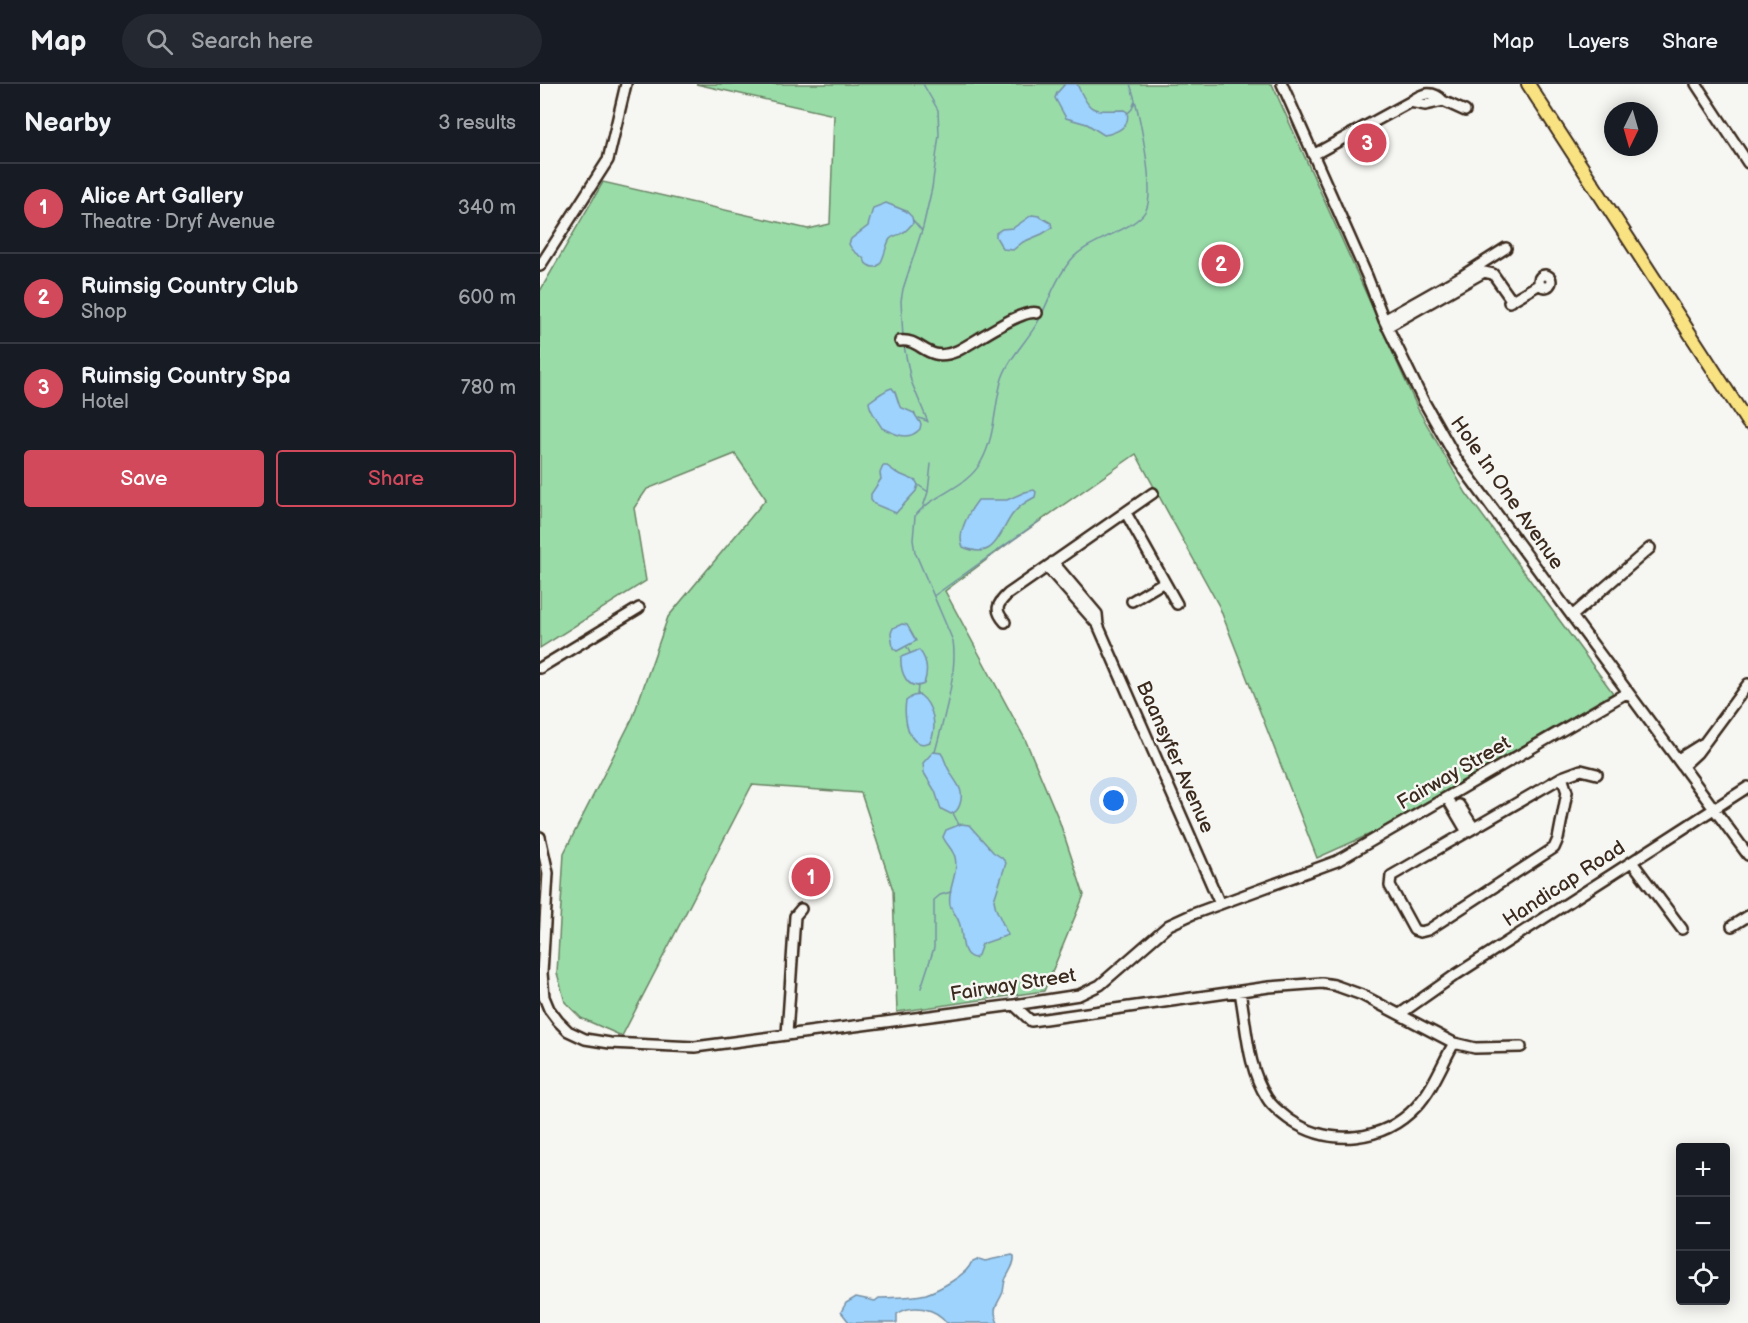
<!DOCTYPE html>
<html lang="en">
<head>
<meta charset="utf-8">
<style>
  body { margin:0; font-family:"Balsamiq Sans",sans-serif; background:#242831; color:#f1f3f6 }
  .controls { position:absolute; right:18px; bottom:18px; display:grid; overflow:hidden; border-radius:6px; box-shadow:0 3px 15px #0003 }
  .controls button { width:54px; height:54px; display:grid; place-items:center; padding:0; border:0; border-bottom:2px solid #363941; background:#171b24; color:#f1f3f6; font:30px sans-serif }
  .compass { position:absolute; left:1064px; top:18px; width:54px; height:54px; border-radius:50%; background:#171b24; box-shadow:0 3px 15px #0003; rotate:185deg }
  .you { position:absolute; left:574px; top:717px; width:21px; height:21px; margin:-15px; border:4px solid #fff; border-radius:50%; background:#1a73e8; box-shadow:0 0 0 9px #1a73e833 }
  .badge { display:grid; place-items:center; width:39px; height:39px; border-radius:50%; background:#d1495b; color:#fff; font-size:20px; font-weight:700 }
  .pin { position:absolute; translate:-50% -50%; border:3px solid #fff; box-shadow:0 2px 6px #0006 }
  .list { margin:0; padding:0; list-style:none }
  h2 { display:flex; justify-content:space-between; align-items:center; height:78px; margin:0; padding:0 24px; font-size:26px }
  h2 small { font-size:20px; font-weight:400; color:#9ea1a6 }
  .list li { display:grid; grid-template-columns:39px 1fr auto; gap:18px; align-items:center; box-sizing:border-box; height:90px; padding:0 24px; border-top:2px solid #363941 }
  .list b { display:block; font-size:22px; white-space:nowrap }
  .list p { margin:0; font-size:20px; white-space:nowrap; color:#9ea1a6 }
  .list em { font-size:20px; font-style:normal; color:#9ea1a6 }
  .actions { display:flex; gap:12px; padding:18px 24px }
  .actions a { flex:1; padding:14px 0; border:2px solid #d1495b; border-radius:6px; text-align:center; font-size:21px; color:#d1495b }
  .actions .main { background:#d1495b; color:#fff }
  .icon { flex:none; width:33px; height:33px; fill:none; stroke:currentColor; stroke-width:2; stroke-linecap:round; stroke-linejoin:round }
  .map { position:relative; flex:none; width:1208px; height:1239px; overflow:hidden }
  header { display:flex; align-items:center; gap:36px; box-sizing:border-box; height:84px; padding:0 30px; background:#171b24; border-bottom:2px solid #363941 }
  header strong { font-size:28px }
  nav { display:flex; gap:33px; margin-inline-start:auto; font-size:21px }
  .search { width:420px; height:54px; background:#242831; display:flex; align-items:center; gap:15px; box-sizing:border-box; padding:0 21px; border-radius:33px; color:#9ea1a6; font-size:22px }
  main { display:flex }
  aside { flex:1; background:#171b24 }
  .map>svg:first-child { display:block }
  .green { fill:#99dca8; stroke:#6a8363; stroke-width:1.5 }
  .water { fill:#9dd3fc; stroke:#768fa3; stroke-width:1.5 }
  .lines { fill:none; stroke-linecap:round; stroke-linejoin:round }
  .stream { stroke:#768fa3; stroke-width:1.5 }
  .minor-casing { stroke:#3b2a1e; stroke-width:14 }
  .major-casing { stroke:#3b2a1e; stroke-width:16 }
  .minor { stroke:#f6f6f2; stroke-width:9 }
  .major { stroke:#f8e281; stroke-width:12 }
  .labels { text-anchor:middle; dominant-baseline:central; stroke-width:5; stroke-linejoin:round; paint-order:stroke }
  .street-label { font-size:20px; fill:#3b2a1e; stroke:#f6f6f2 }
</style>
</head>
<body>
<header>
<strong>Map</strong>
<div class="search"><svg class="icon" aria-label="search" viewBox="0 0 24 24"><circle cx="10" cy="10" r="6"/><path d="M15 15l6 6"/></svg>Search here</div>
<nav><a>Map</a><a>Layers</a><a>Share</a></nav>
</header>
<main>
<aside>
<h2>Nearby<small>3 results</small></h2>
<ul class="list">
<li><span class="badge">1</span><div><b>Alice Art Gallery</b><p>Theatre · Dryf Avenue</p></div><em>340 m</em></li>
<li><span class="badge">2</span><div><b>Ruimsig Country Club</b><p>Shop</p></div><em>600 m</em></li>
<li><span class="badge">3</span><div><b>Ruimsig Country Spa</b><p>Hotel</p></div><em>780 m</em></li>
</ul>
<div class="actions"><a class="main">Save</a><a>Share</a></div>
</aside>
<div class="map">
<svg width="1208" height="1239" viewBox="0 0 1208 1239">
  <rect width="100%" height="100%" fill="#f6f6f2"/>
  <filter id="ink" filterUnits="userSpaceOnUse"><feTurbulence type="fractalNoise" baseFrequency=".0167" numOctaves="2"/><feDisplacementMap in="SourceGraphic" scale="12" xChannelSelector="R" yChannelSelector="G"/><feConvolveMatrix kernelMatrix="1 2 1 2 8 2 1 2 1" color-interpolation-filters="sRGB"/></filter>
  <g filter="url(#ink)">
    <path class="green" d="M156,0H732L878,325L926,409L1073,609L837,747L777,774L679,522L596,370L473,456L405,507L485,655L519,736L544,811L504,907L357,928L353,806L321,709L212,701L82,952L41,934L25,918L17,889L24,769L93,633L128,533L226,415L195,370L107,405L94,424L106,497L0,564V207L63,98L268,145L290,140L294,31Z"/>
    <path class="water" d="M525,0H537C551,31 552,26 584,26L587,28C591,43 576,49 564,51L547,40L526,34L515,14L517,9Z
      M346,119L366,127L372,133L373,139C370,142 367,147 362,149C358,152 353,151 350,155C344,162 344,191 328,181C322,177 328,178 322,173C316,168 313,169 309,160L311,155L328,142L333,124Z
      M492,131L499,132L511,139L512,144L502,150L483,158L473,166L463,165L456,153V149L462,145L473,144Z
      M352,304L355,308L360,323L374,329L381,340L380,345C368,358 355,350 342,344C338,337 329,326 329,318C333,315 347,305 352,304Z
      M343,382H347L357,389L376,397L378,401L376,407L356,429L334,420L331,416V410L341,395L340,389Z
      M494,406L496,408L495,413C485,418 478,423 472,431C458,451 455,477 423,463C416,450 430,426 438,416H467L485,408Z
      M362,540L367,541L376,557L357,567L353,564L351,549L353,544Z
      M379,566C388,576 388,588 384,600C367,608 360,587 361,573Z
      M380,611C393,621 398,643 390,658C368,668 363,632 366,617L373,612Z
      M393,668L401,669C405,674 405,680 409,686C415,699 425,704 420,720C418,726 416,728 411,730L401,725L395,707L384,689L383,679Z
      M421,740L429,741L453,768L462,774L466,779L454,816L456,825L468,851L442,860L438,871L435,874C419,873 424,849 419,838C417,832 412,827 410,821C407,805 419,790 415,773C413,766 406,760 403,753L406,746Z
      M472,1171L474,1172C475,1180 470,1186 466,1194C464,1198 464,1203 463,1208C458,1221 451,1223 458,1239H407C396,1224 373,1219 357,1230V1239H313L309,1238L301,1228L306,1219L316,1213L335,1217L339,1214C353,1213 372,1214 386,1210C398,1206 427,1191 431,1179L439,1175L445,1177Z"/>
    <g class="lines">
      <path class="stream" d="M588,29L592,25L595,17
        M373,136L382,147
        M363,254L361,217L363,205L383,143L392,104L399,51L398,26L383,0
        M364,262L371,297L388,338
        M379,334L387,337
        M378,401L387,407
        M383,423L388,408L391,380
        M395,511L499,437
        M367,563L370,569
        M377,611L378,602
        M395,668C403,637 418,588 413,557L375,468L373,456L375,432C394,409 426,405 441,378C455,353 454,325 461,298C467,275 487,258 499,236C509,216 516,194 531,176C548,155 596,146 606,126C616,106 598,22 590,0
        M413,729L419,741
        M381,904L394,864V816L400,811L411,808"/>
      <g class="minor-casing">
        <path id="minor" d="M742,0L827,192L844,236L883,316L917,376L1208,771
          M1156,0L1208,79
          M870,18C881,10 892,5 903,17
          M773,71L870,18L885,21L903,17L925,27
          M0,182L68,76L86,0
          M999 197a6 6 0 1 1 12 0a6 6 0 1 1-12 0Z
          M969,218L1000,200
          M844,236L922,192L966,164
          M847,243L944,188L953,190L972,217
          M360,257C382,254 386,280 417,267C434,259 482,224 497,229
          M586,429L637,520
          M513,478L557,530L558,541L680,820
          M507,483L558,541
          M592,517L624,498
          M1032,532L1110,464
          M465,538C454,526 457,520 468,510L613,409
          M0,584L99,524
          M1138,675L1162,660
          M1144,681L1157,669L1208,600
          M1022,693L1027,708L1018,755L1014,764L888,846L880,848L874,846L850,802L851,792Z
          M1022,693L1041,686L1057,690
          M907,714L927,748
          M919,721L934,744
          M0,753L8,789L2,889L4,913L9,925L18,937L28,947L45,955L70,959L155,963L474,921L539,911L560,901L629,841L653,830L797,777L1088,608
          M1092,778L1142,845
          M1192,842L1208,832
          M700,908C707,944 707,983 727,1014C732,1023 742,1030 750,1036C790,1063 843,1058 876,1023C893,1005 902,980 914,959
          M474,921L491,937L729,903L782,899L794,901L822,911L914,959L935,964L981,963
          M860,930L914,892L1208,703
          M247,950L255,832L261,825"/>
      </g>
      <g class="major-casing">
        <path id="major" d="M988,0L1208,339"/>
      </g>
      <use href="#minor" class="minor"/>
      <use href="#major" class="major"/>
    </g>
  </g>
  <g class="labels">
    <g class="street-label">
      <text transform="translate(967 409) rotate(55)">Hole In One Avenue</text>
      <text transform="translate(635 673) rotate(66)">Baansyfer Avenue</text>
      <text transform="translate(914 689) rotate(-30)">Fairway Street</text>
      <text transform="translate(1024 800) rotate(-33)">Handicap Road</text>
      <text transform="translate(473 901) rotate(-9)">Fairway Street</text>
    </g>
  </g>
</svg>
<div class="controls">
<button>+</button>
<button>−</button>
<button><svg class="icon" aria-label="locate" viewBox="0 0 24 24"><circle cx="12" cy="12" r="6"/><path d="M12 2v4M12 18v4M2 12h4M18 12h4"/></svg></button>
</div>
<svg class="compass" viewBox="-18 -18 36 36"><path d="M0-13l5 13h-10z" fill="#e53935"/><path d="M0 13l5-13h-10z" fill="#9ea1a6"/></svg>
<div class="you"></div>
<div class="pin badge" style="left:271px;top:793px">1</div>
<div class="pin badge" style="left:681px;top:180px">2</div>
<div class="pin badge" style="left:827px;top:59px">3</div>
</div>
</main>
</body>
</html>
